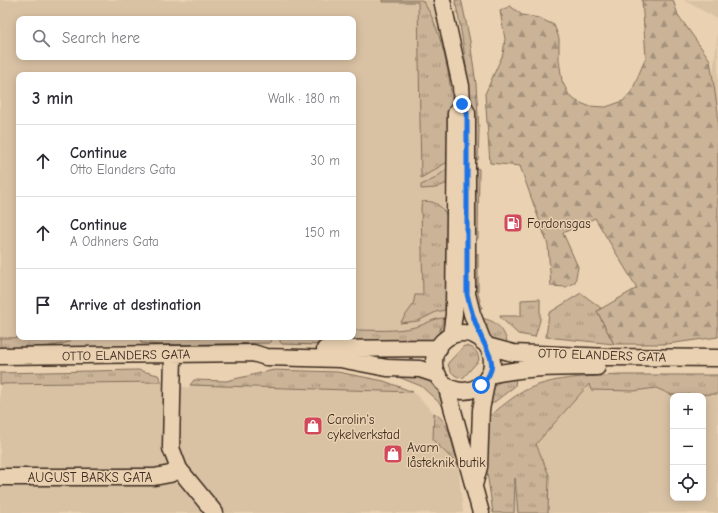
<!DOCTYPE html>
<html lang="en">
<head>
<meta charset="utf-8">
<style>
  body { margin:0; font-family:"Comic Neue",sans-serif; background:#f2f2f3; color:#2b2b33 }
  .controls { position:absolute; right:12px; bottom:12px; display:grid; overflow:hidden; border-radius:8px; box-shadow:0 2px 10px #0003 }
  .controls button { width:36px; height:36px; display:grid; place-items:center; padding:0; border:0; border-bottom:1px solid #e1e1e2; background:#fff; color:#2b2b33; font:20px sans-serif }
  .stop { position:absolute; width:12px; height:12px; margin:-9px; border:3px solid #1a73e8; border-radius:50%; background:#fff }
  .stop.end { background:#1a73e8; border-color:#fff; box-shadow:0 1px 4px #0008 }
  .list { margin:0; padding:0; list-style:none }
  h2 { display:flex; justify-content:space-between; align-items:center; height:52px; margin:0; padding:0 16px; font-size:17px }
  h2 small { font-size:13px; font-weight:400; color:#7c7c81 }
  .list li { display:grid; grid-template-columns:26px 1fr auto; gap:12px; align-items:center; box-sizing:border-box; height:72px; padding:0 16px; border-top:1px solid #e1e1e2 }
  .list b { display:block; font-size:15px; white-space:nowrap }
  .list p { margin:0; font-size:13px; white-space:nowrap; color:#7c7c81 }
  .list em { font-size:13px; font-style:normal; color:#7c7c81 }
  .icon { flex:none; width:22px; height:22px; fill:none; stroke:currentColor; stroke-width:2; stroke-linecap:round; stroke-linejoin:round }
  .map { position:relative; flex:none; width:718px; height:513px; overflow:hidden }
  .search { position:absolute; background:#fff; box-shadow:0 2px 10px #0003; left:16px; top:16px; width:340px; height:44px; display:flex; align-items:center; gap:10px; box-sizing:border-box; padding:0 14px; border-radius:8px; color:#7c7c81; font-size:15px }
  .panel { position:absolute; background:#fff; box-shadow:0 2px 10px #0003; left:16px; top:72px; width:340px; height:268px; border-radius:8px }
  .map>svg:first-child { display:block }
  .built { fill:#d9c2a4; fill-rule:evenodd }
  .grass { fill:url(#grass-tufts); stroke:#826e5a }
  .forest { fill:url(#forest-firs); stroke:#826e5a }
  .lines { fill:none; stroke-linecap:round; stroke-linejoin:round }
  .minor-casing { stroke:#3b2a1e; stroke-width:19 }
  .minor { stroke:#e9d1b1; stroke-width:16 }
  .route { stroke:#1a73e8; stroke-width:5 }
  .labels { text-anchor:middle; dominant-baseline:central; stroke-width:3; stroke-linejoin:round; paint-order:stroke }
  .poi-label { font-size:13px; fill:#3b2a1e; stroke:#e9d1b1; text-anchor:start }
  .street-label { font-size:13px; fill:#3b2a1e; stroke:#e9d1b1 }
</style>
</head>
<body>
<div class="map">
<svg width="718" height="513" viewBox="0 0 718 513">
  <defs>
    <pattern id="grass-tufts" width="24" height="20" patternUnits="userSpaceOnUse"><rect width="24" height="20" fill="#cab397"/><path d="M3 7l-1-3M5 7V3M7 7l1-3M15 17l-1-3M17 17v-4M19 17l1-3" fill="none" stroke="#a5927b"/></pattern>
    <pattern id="forest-firs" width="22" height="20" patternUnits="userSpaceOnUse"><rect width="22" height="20" fill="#cab397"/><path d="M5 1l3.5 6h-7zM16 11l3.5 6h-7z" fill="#a5927b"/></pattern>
  </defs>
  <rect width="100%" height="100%" fill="#e9d1b1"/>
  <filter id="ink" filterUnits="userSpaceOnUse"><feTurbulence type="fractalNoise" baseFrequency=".025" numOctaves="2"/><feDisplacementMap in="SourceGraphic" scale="8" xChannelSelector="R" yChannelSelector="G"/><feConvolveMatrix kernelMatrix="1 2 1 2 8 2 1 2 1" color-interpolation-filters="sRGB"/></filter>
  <g filter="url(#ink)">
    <path class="built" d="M0,0H431L433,2L454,114L453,177L445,186L444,209L451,222L447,330L431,346L351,348L271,345L0,351ZM19,19H353V57H19ZM19,75H353V337H19Z
      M685,0H718V19L685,1Z
      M718,32V112L712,82Z
      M162,382L189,388L190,385H218L413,392L443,422L450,435L459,472L463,513H0V384Z
      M589,384L718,390V513H514L515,472L536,444ZM673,396H703V498H673Z"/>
    <path class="grass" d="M382,0H422C443,28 454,92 453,127C452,139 450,150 449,161L421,178L418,2H382Z
      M455,0H461L462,3L470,41L476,84L479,130L478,160H474C470,105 467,54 455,0Z
      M474,167L479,169L478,238L475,243Z
      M448,168L447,183L436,188L421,189V185L434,179Z
      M422,202C437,199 444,209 450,222L445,310L436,312L418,321L400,323L413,305L415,295H423L421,207Z
      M478,253V294L482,308L475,309V257Z
      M581,293L601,308L597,311L614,344L546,337L549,313Z
      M540,299V320L535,337L518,334L499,316H521V300Z
      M444,318L438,336L429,342L368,346L282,344L280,342V337H353V330C373,330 396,332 415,327C425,325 433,318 444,318Z
      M478,318C495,319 504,328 508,345C489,340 487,334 478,318Z
      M70,337V342L52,346L0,349V338Z
      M140,337H272L270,343L160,345L141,343Z
      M464,346C473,346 478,351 479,360L463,378C455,377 449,372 448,363Z
      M138,370L158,375L162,382L0,384V373Z
      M274,370L338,372L384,381L413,392L190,385L194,380L226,381Z
      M413,374C434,380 440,386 444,407L421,386L396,376Z
      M620,375H718V394L672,395L656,388L634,391L591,390L589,384L536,444L549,475L548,513H518L515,478L514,513H493L486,465L487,418C500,408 513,396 528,389C557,376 589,377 620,375Z
      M516,377L515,386L488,407C493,386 493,381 516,377Z
      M434,413C450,421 453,448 458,465L433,440Z"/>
    <path class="forest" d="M642,0H673L678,15L710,60L718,112V337L667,344H614L597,311L637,288L595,218L563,233L578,267L575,282L566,287L551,286L548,245L520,166L490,163L485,94L503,54L505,39L500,11L510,6L522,15L539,18L554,25L559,38V60L562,81L569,95L576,101L588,106L606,107L623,101L632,91L646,57Z"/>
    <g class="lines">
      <g class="minor-casing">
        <path id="minor" d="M442,0L461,86L462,104L467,113V294L472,314L483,342
          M434 362a29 29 0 1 1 58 0a29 29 0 1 1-58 0Z
          M451,336L454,314L456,113L459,109
          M487,346L513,353L610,357L718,358
          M325,349L439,348
          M173,354L171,448L179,469L215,513
          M0,356L253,353L266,357L340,359L387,368L420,369L438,375
          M489,375C525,367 560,367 597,367
          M446,385L481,513
          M0,477H154L170,474L179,469
          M474,485L479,467L481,410L487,378"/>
      </g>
      <use href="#minor" class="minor"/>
    </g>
  </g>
  <g class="lines" filter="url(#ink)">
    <path class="route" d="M462,104L467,113V294C470,307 474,320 479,332C487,353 502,365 481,385"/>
  </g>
  <defs>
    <g id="fuel-square" transform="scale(1)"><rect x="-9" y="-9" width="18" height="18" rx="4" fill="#d1495b" stroke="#e9d1b1"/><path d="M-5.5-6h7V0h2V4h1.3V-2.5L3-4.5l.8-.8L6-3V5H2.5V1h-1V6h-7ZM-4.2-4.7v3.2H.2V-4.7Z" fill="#fff"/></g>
    <g id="shop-square" transform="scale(1)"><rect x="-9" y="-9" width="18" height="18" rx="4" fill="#d1495b" stroke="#e9d1b1"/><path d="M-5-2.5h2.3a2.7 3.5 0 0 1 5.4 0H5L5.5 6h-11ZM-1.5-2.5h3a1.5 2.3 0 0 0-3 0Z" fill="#fff"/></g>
  </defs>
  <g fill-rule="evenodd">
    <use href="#fuel-square" x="513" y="223"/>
    <use href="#shop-square" x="313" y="426"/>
    <use href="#shop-square" x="393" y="454"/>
  </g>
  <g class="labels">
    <g class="poi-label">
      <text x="527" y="223">Fordonsgas</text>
      <text x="327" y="419">Carolin's<tspan x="327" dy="15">cykelverkstad</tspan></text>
      <text x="407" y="447">Avarn<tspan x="407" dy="15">låsteknik butik</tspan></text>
    </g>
    <g class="street-label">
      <text transform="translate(126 355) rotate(-1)">OTTO ELANDERS GATA</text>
      <text transform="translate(602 355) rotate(2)">OTTO ELANDERS GATA</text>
      <text x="90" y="477">AUGUST BARKS GATA</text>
    </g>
  </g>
</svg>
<div class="controls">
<button>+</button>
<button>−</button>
<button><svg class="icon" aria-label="locate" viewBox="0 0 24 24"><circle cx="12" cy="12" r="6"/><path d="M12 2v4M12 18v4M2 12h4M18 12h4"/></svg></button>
</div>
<div class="stop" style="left:481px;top:385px"></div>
<div class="stop end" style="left:462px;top:104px"></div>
<div class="search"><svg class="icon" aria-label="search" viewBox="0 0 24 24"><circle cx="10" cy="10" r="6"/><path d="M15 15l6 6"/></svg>Search here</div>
<section class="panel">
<h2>3 min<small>Walk · 180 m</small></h2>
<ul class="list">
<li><svg class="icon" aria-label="ahead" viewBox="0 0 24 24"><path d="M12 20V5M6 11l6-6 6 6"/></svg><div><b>Continue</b><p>Otto Elanders Gata</p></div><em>30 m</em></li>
<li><svg class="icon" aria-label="ahead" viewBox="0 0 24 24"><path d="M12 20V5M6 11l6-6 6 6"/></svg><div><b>Continue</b><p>A Odhners Gata</p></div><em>150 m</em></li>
<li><svg class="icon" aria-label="arrive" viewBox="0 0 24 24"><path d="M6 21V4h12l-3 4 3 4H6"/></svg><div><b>Arrive at destination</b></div></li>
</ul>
</section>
</div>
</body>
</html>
